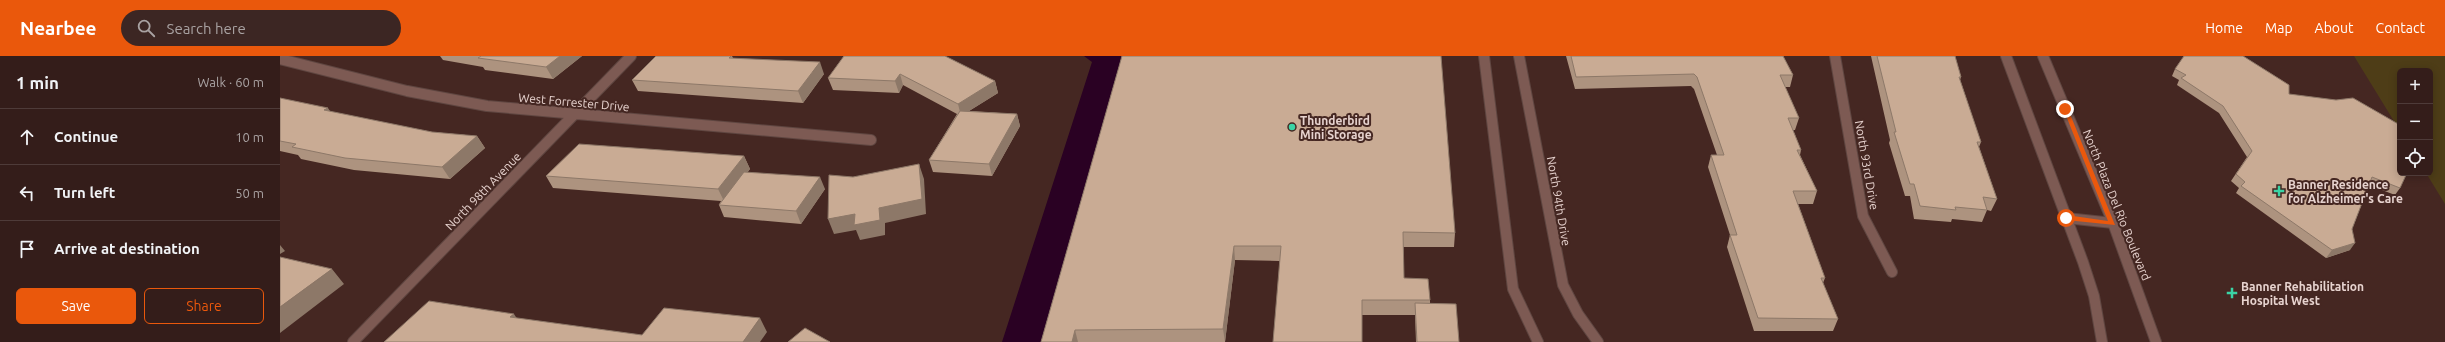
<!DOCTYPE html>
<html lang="en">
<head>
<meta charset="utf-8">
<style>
  body { margin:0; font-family:Ubuntu,sans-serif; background:#3c2623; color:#f1f3f6 }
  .controls { position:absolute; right:12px; top:12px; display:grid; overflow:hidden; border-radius:6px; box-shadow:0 2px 10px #0003 }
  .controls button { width:36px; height:36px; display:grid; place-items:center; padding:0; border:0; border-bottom:1px solid #4e3b39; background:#341d1a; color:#f1f3f6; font:20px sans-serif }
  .stop { position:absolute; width:12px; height:12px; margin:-9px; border:3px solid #ea580c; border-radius:50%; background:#fff }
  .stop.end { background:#ea580c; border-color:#fff; box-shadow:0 1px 4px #0008 }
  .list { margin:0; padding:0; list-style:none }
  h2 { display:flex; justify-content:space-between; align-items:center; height:52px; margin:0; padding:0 16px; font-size:17px }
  h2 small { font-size:13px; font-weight:400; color:#a9a2a2 }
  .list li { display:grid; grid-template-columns:26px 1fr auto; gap:12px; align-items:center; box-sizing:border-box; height:56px; padding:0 16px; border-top:1px solid #4e3b39 }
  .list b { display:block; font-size:15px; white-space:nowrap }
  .list em { font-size:13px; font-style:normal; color:#a9a2a2 }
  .actions { display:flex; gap:8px; padding:12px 16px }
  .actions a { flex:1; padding:9px 0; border:1px solid #ea580c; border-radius:6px; text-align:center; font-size:14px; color:#ea580c }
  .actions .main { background:#ea580c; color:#fff }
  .icon { flex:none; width:22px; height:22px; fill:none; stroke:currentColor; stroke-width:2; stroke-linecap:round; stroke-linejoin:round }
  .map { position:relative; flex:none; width:2165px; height:286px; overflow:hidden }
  header { display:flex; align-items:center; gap:24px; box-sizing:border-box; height:56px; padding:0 20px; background:#ea580c; color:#fff }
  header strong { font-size:19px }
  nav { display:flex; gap:22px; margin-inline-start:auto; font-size:14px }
  .search { width:280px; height:36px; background:#3c2623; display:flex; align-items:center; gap:10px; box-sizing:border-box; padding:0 14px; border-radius:22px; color:#a9a2a2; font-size:15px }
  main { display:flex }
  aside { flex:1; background:#341d1a }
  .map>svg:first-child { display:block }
  .green { fill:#4e3d17 }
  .water { fill:#2a0123 }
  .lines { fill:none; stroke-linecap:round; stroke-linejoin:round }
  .lane-casing { stroke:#5f4641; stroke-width:12 }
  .street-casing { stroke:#5f4641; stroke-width:12 }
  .secondary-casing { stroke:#5f4641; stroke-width:12 }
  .lane { stroke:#7d5a53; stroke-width:10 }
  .street { stroke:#7d5a53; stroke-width:10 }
  .secondary { stroke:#7d5a53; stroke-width:10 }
  .wall { fill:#ad937f }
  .shaded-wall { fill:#8d7868 }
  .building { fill:#c9ab94; stroke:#8d7868 }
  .route { fill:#ea580c }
  .poi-dot { fill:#3ad4a5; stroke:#452722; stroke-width:1.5 }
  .labels { text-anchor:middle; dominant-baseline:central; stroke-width:4; stroke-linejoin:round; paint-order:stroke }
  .street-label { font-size:12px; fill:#e7d3cf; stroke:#452722 }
  .poi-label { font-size:12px; font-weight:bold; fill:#e7d3cf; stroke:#452722; text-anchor:start }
</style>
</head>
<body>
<header>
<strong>Nearbee</strong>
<div class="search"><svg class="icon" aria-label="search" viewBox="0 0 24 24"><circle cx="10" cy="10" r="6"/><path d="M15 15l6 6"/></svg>Search here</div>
<nav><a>Home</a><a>Map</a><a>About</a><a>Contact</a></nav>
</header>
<main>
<aside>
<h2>1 min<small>Walk · 60 m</small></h2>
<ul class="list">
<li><svg class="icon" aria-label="ahead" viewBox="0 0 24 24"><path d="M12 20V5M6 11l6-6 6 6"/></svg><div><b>Continue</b></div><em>10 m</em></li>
<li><svg class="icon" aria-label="left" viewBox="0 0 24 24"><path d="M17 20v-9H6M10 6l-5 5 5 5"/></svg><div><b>Turn left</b></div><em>50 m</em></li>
<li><svg class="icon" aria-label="arrive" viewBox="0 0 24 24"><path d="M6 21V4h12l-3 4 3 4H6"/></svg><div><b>Arrive at destination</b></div></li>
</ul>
<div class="actions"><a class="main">Save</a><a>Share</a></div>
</aside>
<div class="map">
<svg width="2165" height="286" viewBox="0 0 2165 286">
  <rect width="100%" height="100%" fill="#452722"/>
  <path class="green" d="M2074,0H2165V148L2146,117H2150V15H2120V75Z"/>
  <path class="water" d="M804,0H848L768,286H722L812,6Z"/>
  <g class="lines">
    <g class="lane-casing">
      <path id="lane" d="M1786,162L1833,167"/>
    </g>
    <g class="street-casing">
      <path id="street" d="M1555,0L1583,160L1612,216
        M0,3L127,35L207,50L591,84
        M73,286L351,0"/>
    </g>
    <g class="secondary-casing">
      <path id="secondary" d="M1204,0L1233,233L1258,286
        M1239,0L1283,229L1298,258L1318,286
        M1726,0L1803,206L1814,240L1822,286
        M1763,0L1833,167L1876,286"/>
    </g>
    <use href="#lane" class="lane"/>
    <use href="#street" class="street"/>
    <use href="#secondary" class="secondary"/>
  </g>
  <path class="wall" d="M160,0H302L273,23L205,14L203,11L163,4Z
    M452,0L453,2L544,18L523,47L358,35L352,24Z
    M564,0L715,25L718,37L689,55L737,58L740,70L712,120L653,116L649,104L677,58L623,29L619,37L553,34L548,22Z
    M842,0L1175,177L1174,191H1123L1124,222L1150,244V247L1179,286H1136L1135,259H1082L999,205L955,204L945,286H761Z
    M1286,0H1503L1513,19L1510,31H1505L1519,62L1515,74H1513L1521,94L1520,99L1537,135L1533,148H1518L1545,222L1543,227L1558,263L1553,275H1474L1447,191L1450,179L1428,111L1431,99H1437L1414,33L1411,30L1295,33Z
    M1591,0H1675L1681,21L1680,24L1701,86L1699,91L1717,143L1711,155L1707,154L1702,166L1672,163L1671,166L1634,163L1630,140H1625L1609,87L1610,84Z
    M1895,13L2009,38L2120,132L2115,139L2089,129L2072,173L2070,194L2046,202L1956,137L1959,132L1951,125L1967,101L1939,57L1897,29L1899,24L1892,20Z
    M0,42L51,56L152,76L197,80L205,92L170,123L74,114L21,103L18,99L0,95Z
    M464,100L470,113L467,117L545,133L521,168L444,161L439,149L441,145L273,132L266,120Z"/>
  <path class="shaded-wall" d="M280,0H302L273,23L266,11Z
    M540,6L544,18L523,47L518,35Z
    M620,18L623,29L619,37L615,25Z
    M715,25L718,37L681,60L678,48Z
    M48,52L56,64L44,54Z
    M737,58L740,70L712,120L709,108Z
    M197,80L205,92L170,123L162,111Z
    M464,100L470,113L444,145L438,133Z
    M639,108L644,123L646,158L605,167V179L580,184L576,174L554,178L548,163L599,152Z
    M540,121L545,133L521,168L516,155Z
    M2075,187L2070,194L2046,202L2052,194Z
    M0,189L5,195L0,198Z
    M954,190L955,204L945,286L943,273Z
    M52,213L64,228L0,277V251Z
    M234,258L243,272L230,261Z
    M480,262L487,276L480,286H463Z
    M795,274L798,286H792Z"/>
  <path class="building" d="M201,0H280L266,11L198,2Z
    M376,0H451L449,2L540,6L518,35L352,24Z
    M564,0H665L715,25L678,48L620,18L615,25L548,22Z
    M842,0H1161L1175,177L1123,176L1124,222L1148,223L1150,244H1082V286H993L1001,190H954L943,273L795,274L792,286H761Z
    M1291,0H1503L1513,19H1500L1519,62H1508L1521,94H1517L1537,135H1513L1545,222H1541L1558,263L1478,262L1450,179H1457L1431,99H1444L1417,21L1414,18L1296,21Z
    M1597,0H1675L1681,21H1679L1701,86H1697L1717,143L1703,141L1707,154L1675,151L1676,154L1640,150L1634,128H1630L1614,76H1616Z
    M1904,0H1963L2009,29V38L2056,44L2073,42L2120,69V117H2127L2120,132L2092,121L2072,173L2075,187L2052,194L1961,130L1965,126L1956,118L1972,95L1943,50L1901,22L1906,19L1895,13Z
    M0,42L48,52L44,54L152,76L197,80L162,111L65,102L12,91L16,88L0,85Z
    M680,55L737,58L709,108L649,104Z
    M299,88L464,100L438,133L266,120Z
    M639,108L642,143L599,152L600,164L574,169L575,158L548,163L549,119L573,121Z
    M464,116L540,121L516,155L439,149Z
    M0,201L52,213L0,251Z
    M149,245L234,258L230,261L362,279L384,252L480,262L463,286H104Z
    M1135,247L1176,248L1179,286H1137Z
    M525,272L550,286H508Z"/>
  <path class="route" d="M1783,52L1788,53L1835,169L1786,164L1783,162L1786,159L1828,165Z"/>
  <g class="poi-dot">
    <circle cx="1012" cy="71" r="4"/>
    <path d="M1997 129h4v4h4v4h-4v4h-4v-4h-4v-4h4z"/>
    <path d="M1950 231h4v4h4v4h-4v4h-4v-4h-4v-4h4z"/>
  </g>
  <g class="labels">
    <g class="street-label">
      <text transform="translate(294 46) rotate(5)">West Forrester Drive</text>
      <text transform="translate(1587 109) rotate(80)">North 93rd Drive</text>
      <text transform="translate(203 135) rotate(-46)">North 98th Avenue</text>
      <text transform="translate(1279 145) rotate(80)">North 94th Drive</text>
      <text transform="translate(1837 149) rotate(68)">North Plaza Del Rio Boulevard</text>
    </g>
    <g class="poi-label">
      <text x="1020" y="64">Thunderbird<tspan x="1020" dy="14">Mini Storage</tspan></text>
      <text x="2008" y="128">Banner Residence<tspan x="2008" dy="14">for Alzheimer's Care</tspan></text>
      <text x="1961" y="230">Banner Rehabilitation<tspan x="1961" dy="14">Hospital West</tspan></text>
    </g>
  </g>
</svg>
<div class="controls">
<button>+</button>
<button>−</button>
<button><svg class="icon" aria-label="locate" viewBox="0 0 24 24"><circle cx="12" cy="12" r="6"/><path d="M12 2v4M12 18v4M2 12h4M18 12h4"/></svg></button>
</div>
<div class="stop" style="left:1786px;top:162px"></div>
<div class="stop end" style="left:1785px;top:53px"></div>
</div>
</main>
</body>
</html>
